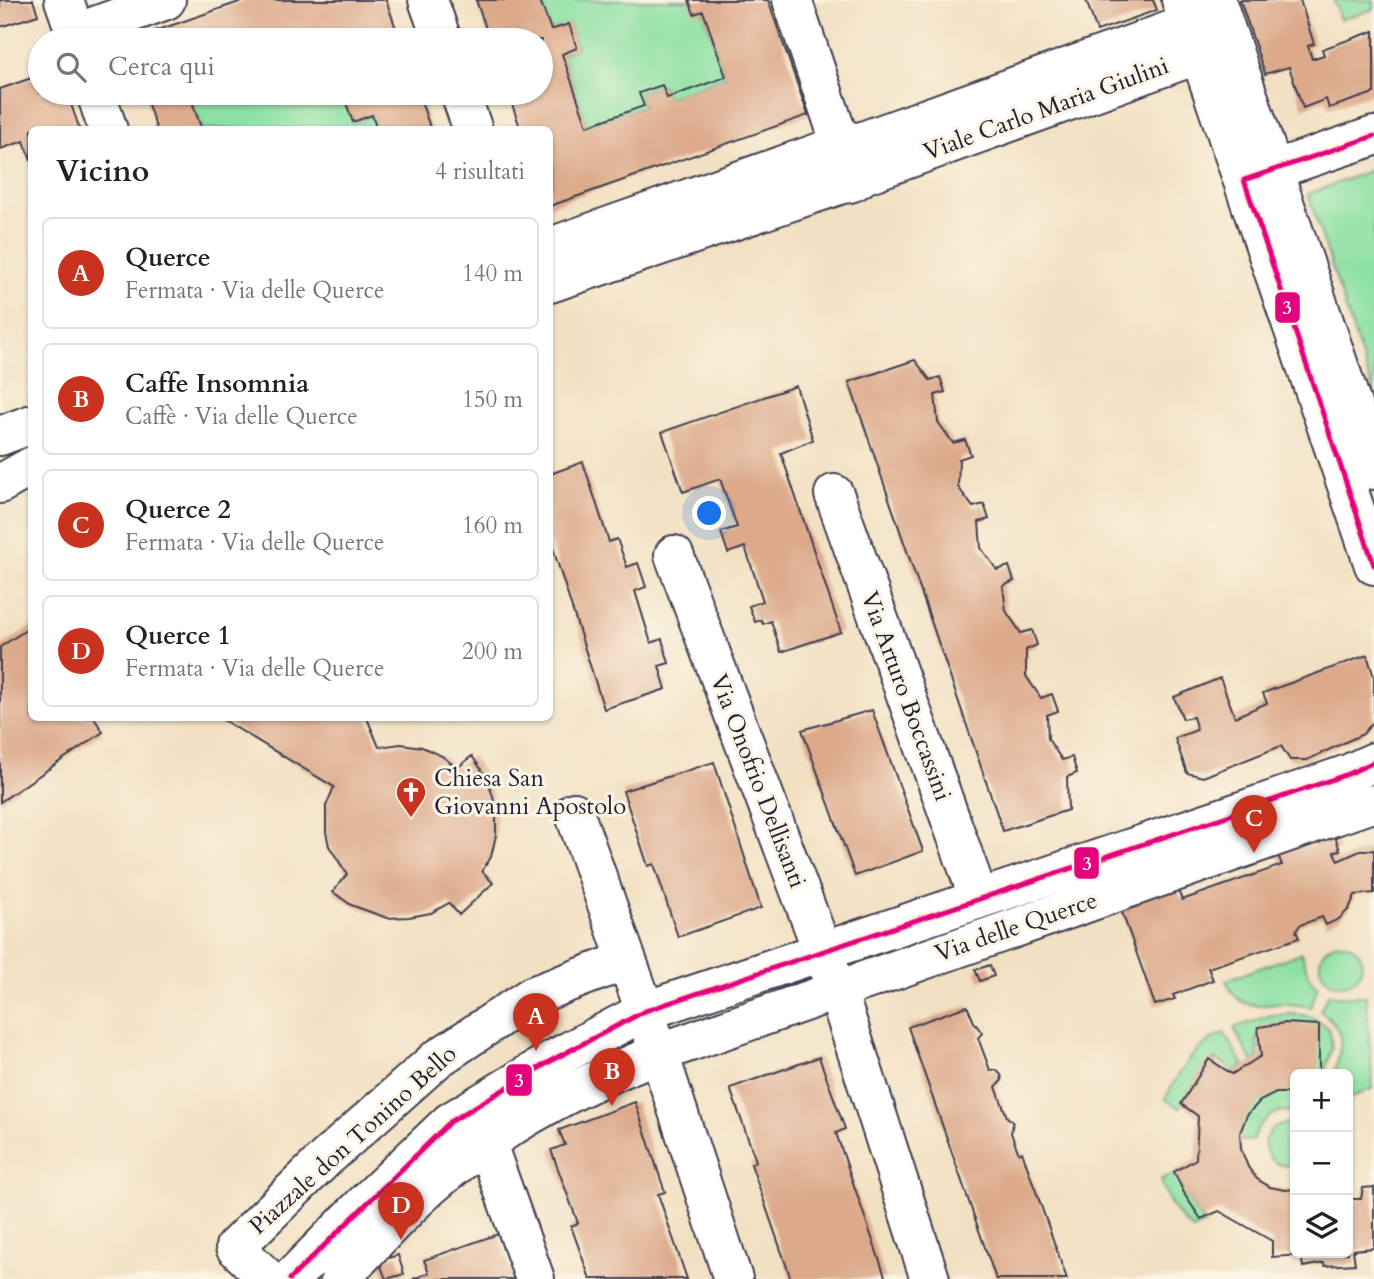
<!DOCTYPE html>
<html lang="it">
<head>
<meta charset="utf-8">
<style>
  body { margin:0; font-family:Cardo,serif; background:#f2f2f2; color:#222 }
  .controls { position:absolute; right:21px; bottom:21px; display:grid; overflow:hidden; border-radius:10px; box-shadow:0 2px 5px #0004 }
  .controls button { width:63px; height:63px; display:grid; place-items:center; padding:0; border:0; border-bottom:2px solid #e0e0e0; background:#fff; color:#222; font:35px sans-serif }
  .you { position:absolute; left:710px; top:514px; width:24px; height:24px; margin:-18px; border:5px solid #fff; border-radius:50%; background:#1a73e8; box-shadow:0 0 0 10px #1a73e833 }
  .badge { display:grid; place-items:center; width:46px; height:46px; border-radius:50%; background:#c8321e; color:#fff; font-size:23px; font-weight:700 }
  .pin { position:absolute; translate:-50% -58px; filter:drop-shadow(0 2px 4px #0008) }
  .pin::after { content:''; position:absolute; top:37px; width:24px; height:21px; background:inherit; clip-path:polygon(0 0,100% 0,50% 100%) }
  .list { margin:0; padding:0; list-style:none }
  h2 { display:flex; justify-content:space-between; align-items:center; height:91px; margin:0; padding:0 28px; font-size:30px }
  h2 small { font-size:23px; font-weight:400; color:#767676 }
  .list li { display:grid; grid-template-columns:46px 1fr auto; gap:21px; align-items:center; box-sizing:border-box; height:112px; margin:0 14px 14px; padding:0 14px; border:2px solid #e0e0e0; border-radius:10px }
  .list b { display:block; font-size:26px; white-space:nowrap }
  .list p { margin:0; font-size:23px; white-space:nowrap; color:#767676 }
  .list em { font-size:23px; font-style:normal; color:#767676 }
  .icon { flex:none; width:38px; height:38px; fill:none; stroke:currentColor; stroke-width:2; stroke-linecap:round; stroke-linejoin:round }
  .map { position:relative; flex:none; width:1374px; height:1279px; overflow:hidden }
  .search { position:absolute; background:#fff; box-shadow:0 2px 5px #0004; left:28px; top:28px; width:525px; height:77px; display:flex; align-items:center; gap:18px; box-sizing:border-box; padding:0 24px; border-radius:38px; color:#767676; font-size:26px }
  .panel { position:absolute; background:#fff; box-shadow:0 2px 5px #0004; left:28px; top:126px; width:525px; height:595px; border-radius:10px }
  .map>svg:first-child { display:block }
  .green { fill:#8be0a3; stroke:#56816f; stroke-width:2 }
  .building { fill:#dca98a }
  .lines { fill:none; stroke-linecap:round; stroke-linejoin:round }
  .minor-casing { stroke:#413e4f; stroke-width:42 }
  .minor { stroke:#fff; stroke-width:38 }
  .bus-1-casing { stroke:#fcf5e5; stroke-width:10 }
  .bus-1 { stroke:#e5007d; stroke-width:5 }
  .labels { text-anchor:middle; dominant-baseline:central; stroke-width:6; stroke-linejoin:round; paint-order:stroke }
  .street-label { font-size:24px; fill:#22223b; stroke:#fcf5e5 }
  .poi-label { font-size:24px; fill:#22223b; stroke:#fcf5e5; text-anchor:start }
  .line-badge { stroke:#fcf5e5; stroke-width:2.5 }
  .badge-label { font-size:19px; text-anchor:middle; font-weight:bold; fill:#fff }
</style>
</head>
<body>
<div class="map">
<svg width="1374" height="1279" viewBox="0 0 1374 1279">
  <rect width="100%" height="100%" fill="#fcf5e5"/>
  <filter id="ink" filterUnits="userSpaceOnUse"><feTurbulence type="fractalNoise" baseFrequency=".0143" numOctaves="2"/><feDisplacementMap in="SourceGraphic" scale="14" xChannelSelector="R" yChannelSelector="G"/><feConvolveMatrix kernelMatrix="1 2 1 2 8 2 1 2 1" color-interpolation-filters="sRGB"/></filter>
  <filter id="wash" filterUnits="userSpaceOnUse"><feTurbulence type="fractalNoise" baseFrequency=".00686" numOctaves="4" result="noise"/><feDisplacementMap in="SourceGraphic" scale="28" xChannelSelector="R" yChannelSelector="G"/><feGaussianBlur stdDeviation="1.57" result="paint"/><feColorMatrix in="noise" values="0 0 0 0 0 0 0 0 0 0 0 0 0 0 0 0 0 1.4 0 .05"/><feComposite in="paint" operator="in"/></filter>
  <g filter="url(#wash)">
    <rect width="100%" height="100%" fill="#f2e0c2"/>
    <path class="green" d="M540,0H689L703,11L726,77L667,98L662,85L639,93L644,106L587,126L562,54L577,48L569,25L551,30Z
      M1334,0H1374V9L1340,20Z
      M189,93H364L365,96L346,103L353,122L372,115L377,129H202Z
      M1374,169V394L1308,194Z
      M1320 964a21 21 0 1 1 42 0a21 21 0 1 1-42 0Z
      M1301,953L1312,982L1318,986L1311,1007C1300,1005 1288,1003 1276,1004C1251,1007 1237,1007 1226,980Z
      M1329,993L1334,996H1366L1373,1088L1348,1099V1074H1334C1342,1046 1347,1029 1320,1011Z
      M1294,1014L1310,1016L1329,1028L1332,1048L1324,1074H1312L1311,1038L1269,1032L1257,1037L1258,1058L1252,1061L1234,1028L1271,1015Z
      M1224,1033L1244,1066L1235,1071L1216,1059L1203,1070L1179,1108L1165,1099C1179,1072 1195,1045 1224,1033Z
      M1292,1089L1295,1090V1113C1274,1107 1259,1121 1252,1141L1235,1140L1243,1116L1263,1096Z
      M1288,1123L1295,1126V1164C1278,1169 1266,1160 1264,1142L1272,1128Z
      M1176,1173C1182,1192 1192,1208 1205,1224L1193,1230C1176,1216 1166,1200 1161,1179Z"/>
    <g id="blocks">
      <path class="building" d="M0,0H33L38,15L0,27Z
        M245,0H386L400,40H346L344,33L333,36L330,27L291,40H129Z
        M476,0H540L551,30L569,24L577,48L562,54L587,126L644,106L639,93L662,85L667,98L726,77L703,11L694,14L689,0H768L808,115L550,206V130H521L508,93H541V40H490Z
        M1086,0H1153L1157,10L1097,31Z
        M1240,0H1300L1314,44L1308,46L1312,59L1324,55L1322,49L1374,31V93L1329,108L1326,99L1303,108L1289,67L1265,74Z
        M40,75V93H67L80,130H32L31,161L24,141L0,149V89Z
        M144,93H189L202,130H157Z
        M364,93H418L431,130H377L372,115L353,122L346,103L365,96Z
        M915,360L930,380L940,377L945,392L935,395L938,422L953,443L965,440L971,455L959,459L958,487L973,507L984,504L989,519L979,522L981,548L997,570L1009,566L1014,581L1003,586L1006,611L1021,633L1032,630L1037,645L1026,650V676L1041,698L1052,694L1058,711L1047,715L1048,739L1062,760L1072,757L1077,773L1067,777L1068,810L1003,831L849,382Z
        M796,386L813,440L781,453L841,632L781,652L771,621L763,624L761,620L755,622L749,606L763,601L745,547L728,553L721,532L737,527L720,479L683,492L662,432Z
        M583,462L609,542L617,539L627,567L638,563L646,587L635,591L651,643L662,639L669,663L659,666L666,689L604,709L550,539V474Z
        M32,626V718H94L103,732L0,802V647Z
        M1367,655L1374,677V721L1363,734L1307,760H1290L1281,746L1203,777L1187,773L1175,738L1197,730L1193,717L1183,719L1174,697L1220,678L1235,717L1267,703L1263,693Z
        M872,710L923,851L855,876L802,730Z
        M236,718H367L379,747L401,744L422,747L442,756L457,768L472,756L485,775L493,796L496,815V835L491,857L482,871L493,883L459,915L449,903L431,913L409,917L387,918L351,905L333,892L347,874L329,846L326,832V806L334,787L225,721Z
        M714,762L761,908L678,937L654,864L648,866L623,791Z
        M1332,828L1340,850L1334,852L1338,861L1360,851L1374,850V893L1355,895L1349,909L1339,919L1326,925L1322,917L1300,925L1296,931L1299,938L1208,968L1213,980L1173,995L1175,999L1155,1005L1117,898L1176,886L1182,900L1282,865L1275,848Z
        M990,965L994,976L980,981L975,970Z
        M967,1006L974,1022L982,1033L978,1038L990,1070H997L1001,1075L1002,1080L996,1087L1007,1117L1013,1122L1011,1133L1019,1154L1022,1152L1067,1279H996L908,1027Z
        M1285,1023L1319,1025V1074H1295V1093H1276L1260,1101L1247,1115L1240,1133L1241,1149L1248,1167L1257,1179L1270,1187L1285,1190L1295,1189V1253H1348V1184L1351,1199H1361L1363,1188L1374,1187V1248L1353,1250L1355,1264L1325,1266L1324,1263L1303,1267L1301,1255L1272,1257V1241L1219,1211L1201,1219L1186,1197L1174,1172L1196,1159L1198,1116L1181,1104L1209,1059L1232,1074L1261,1056L1258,1027Z
        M819,1057L845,1129L836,1133L886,1279H791L751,1164L756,1161L730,1088Z
        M635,1102L665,1192L658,1194L687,1279H590L571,1226L578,1223L551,1150L565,1145L559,1130Z
        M498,1234L514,1279H413L429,1273L424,1260Z
        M398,1255L404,1274L386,1279L379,1261Z"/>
    </g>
  </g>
  <g filter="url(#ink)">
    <use href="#blocks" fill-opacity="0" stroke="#413e4f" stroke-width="2"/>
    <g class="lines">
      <g class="minor-casing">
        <path id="minor" d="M64,0L78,40
          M428,0L442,40
          M792,0L840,142
          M1181,0L1374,565
          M1216,0L1374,470
          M76,33L166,0
          M96,93L108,130
          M460,93L473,130
          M857,143L1211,16
          M863,175L868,163L862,147C815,113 819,213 863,175L1230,43
          M1249,178L1374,136
          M550,247L832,148
          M550,283L845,183
          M0,436L32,424
          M0,484L32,466
          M834,494L979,899
          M674,555L837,990L930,1279
          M574,812L645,1011L733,1279
          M486,1141L535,1279
          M268,1279L235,1247L326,1158L437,1059L532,996L627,960
          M290,1279L363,1205L450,1122L554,1059L645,1011L1230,815L1348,774L1374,762
          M340,1279C372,1246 403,1209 438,1180C510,1119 593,1077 681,1045L1366,805L1374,804"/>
      </g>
      <use href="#minor" class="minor"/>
      <g class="bus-1-casing">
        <path id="bus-1" d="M1374,136L1244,180L1374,565
          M290,1279L450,1122L554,1059L645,1011L1230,815L1348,774L1374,762"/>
      </g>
      <use href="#bus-1" class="bus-1"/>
    </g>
  </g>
  <defs>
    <g id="church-pin" transform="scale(1.575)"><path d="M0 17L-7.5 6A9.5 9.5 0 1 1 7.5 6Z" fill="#c8321e" stroke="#fcf5e5"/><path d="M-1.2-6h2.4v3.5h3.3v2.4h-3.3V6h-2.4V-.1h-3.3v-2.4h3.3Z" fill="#fff"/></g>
  </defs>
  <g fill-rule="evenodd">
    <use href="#church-pin" x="411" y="792"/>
  </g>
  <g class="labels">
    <g class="street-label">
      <text transform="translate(1046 109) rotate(-20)">Viale Carlo Maria Giulini</text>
      <text transform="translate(906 696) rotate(70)">Via Arturo Boccassini</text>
      <text transform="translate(758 781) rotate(69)">Via Onofrio Dellisanti</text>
      <text transform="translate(1016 927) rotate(-19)">Via delle Querce</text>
      <text transform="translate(353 1140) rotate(-42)">Piazzale don Tonino Bello</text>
    </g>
    <g class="poi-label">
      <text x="434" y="778">Chiesa San<tspan x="434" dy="28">Giovanni Apostolo</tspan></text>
    </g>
  </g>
  <g class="line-badge">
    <rect x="1274" y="291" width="27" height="33" rx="7" fill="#e5007d"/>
    <rect x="1073" y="846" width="27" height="34" rx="7" fill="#e5007d"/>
    <rect x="505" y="1063" width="28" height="34" rx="7" fill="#e5007d"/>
  </g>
  <g class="badge-label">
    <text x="1287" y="314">3</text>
    <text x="1087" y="870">3</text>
    <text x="519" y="1087">3</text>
  </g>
</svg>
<div class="controls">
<button>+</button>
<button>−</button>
<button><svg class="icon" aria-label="layers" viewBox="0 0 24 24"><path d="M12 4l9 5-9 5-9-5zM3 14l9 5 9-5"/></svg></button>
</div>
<div class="you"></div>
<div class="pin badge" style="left:536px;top:1051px">A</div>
<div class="pin badge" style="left:612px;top:1106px">B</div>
<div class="pin badge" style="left:1254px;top:853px">C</div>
<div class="pin badge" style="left:401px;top:1240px">D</div>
<div class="search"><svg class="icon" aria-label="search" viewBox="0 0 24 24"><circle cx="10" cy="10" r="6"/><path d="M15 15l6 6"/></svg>Cerca qui</div>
<section class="panel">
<h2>Vicino<small>4 risultati</small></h2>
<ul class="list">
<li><span class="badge">A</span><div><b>Querce</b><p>Fermata · Via delle Querce</p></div><em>140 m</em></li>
<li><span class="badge">B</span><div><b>Caffe Insomnia</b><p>Caffè · Via delle Querce</p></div><em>150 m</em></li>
<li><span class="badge">C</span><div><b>Querce 2</b><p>Fermata · Via delle Querce</p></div><em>160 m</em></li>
<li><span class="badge">D</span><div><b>Querce 1</b><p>Fermata · Via delle Querce</p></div><em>200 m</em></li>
</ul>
</section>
</div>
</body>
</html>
